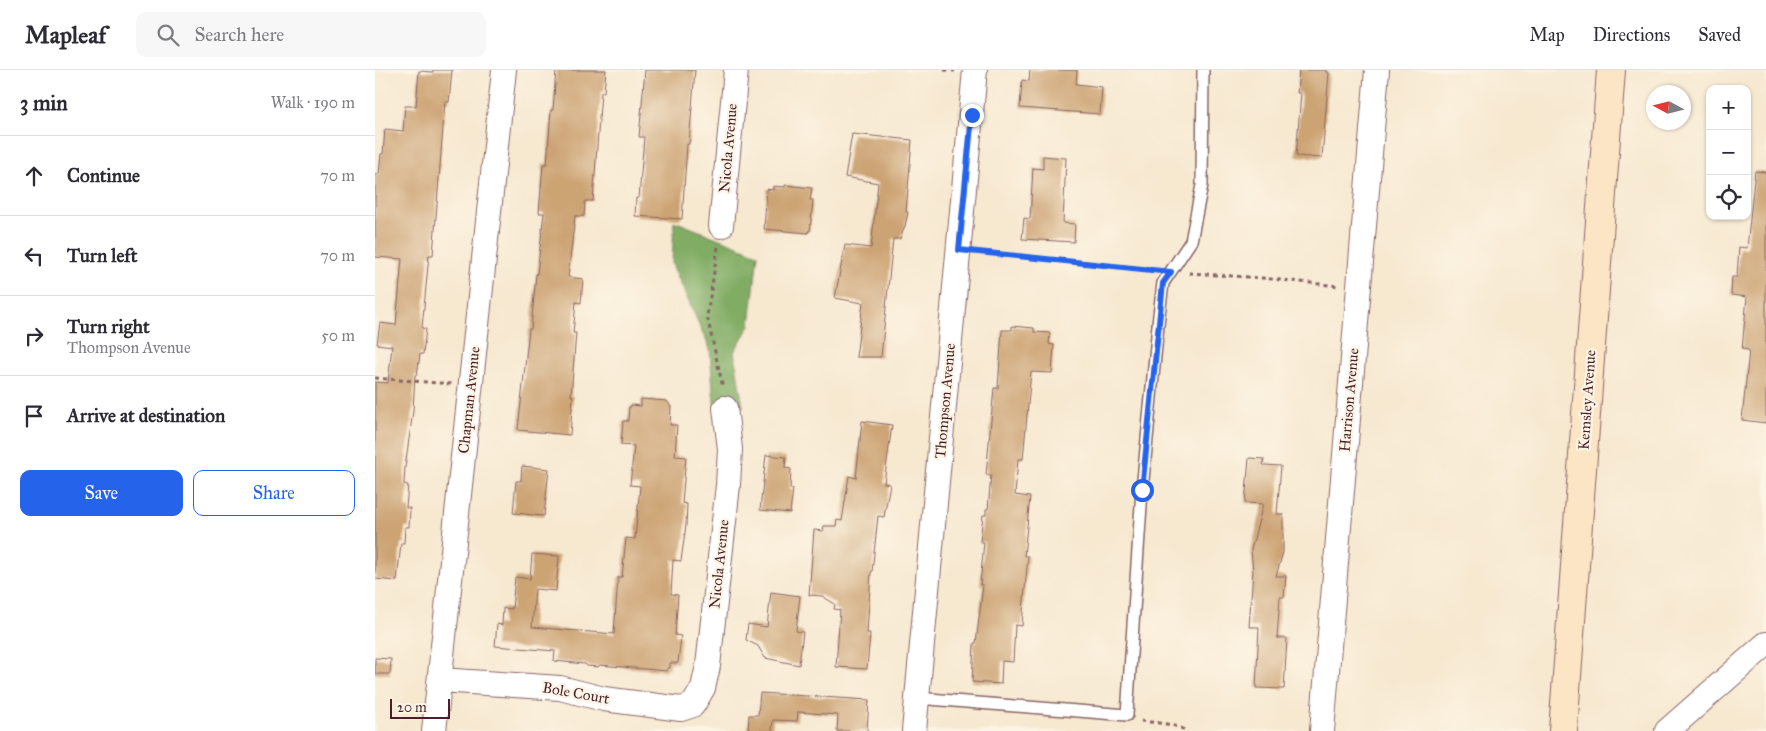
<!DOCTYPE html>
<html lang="en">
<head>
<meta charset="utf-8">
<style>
  body { margin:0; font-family:"IM FELL Great Primer",serif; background:#f7f7f7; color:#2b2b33 }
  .controls { position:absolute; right:15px; top:15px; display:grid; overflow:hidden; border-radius:10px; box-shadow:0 1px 4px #0004 }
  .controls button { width:45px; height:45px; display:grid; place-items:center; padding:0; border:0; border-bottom:1px solid #e1e1e2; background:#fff; color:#2b2b33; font:25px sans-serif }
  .compass { position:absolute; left:1271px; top:15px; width:45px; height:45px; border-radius:50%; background:#fff; box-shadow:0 1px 4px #0004; rotate:277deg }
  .scale { position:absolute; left:15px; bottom:12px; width:60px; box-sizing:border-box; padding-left:5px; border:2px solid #4a1f2b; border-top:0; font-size:14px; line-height:18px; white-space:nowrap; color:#4a1f2b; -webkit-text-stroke:4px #fcf5e5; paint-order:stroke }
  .stop { position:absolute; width:15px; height:15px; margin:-11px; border:4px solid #2563eb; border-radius:50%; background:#fff }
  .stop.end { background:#2563eb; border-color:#fff; box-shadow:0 1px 5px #0008 }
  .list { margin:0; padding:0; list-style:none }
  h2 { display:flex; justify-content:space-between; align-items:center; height:65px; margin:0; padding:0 20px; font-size:21px }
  h2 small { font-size:16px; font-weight:400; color:#7c7c81 }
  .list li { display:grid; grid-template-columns:32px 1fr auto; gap:15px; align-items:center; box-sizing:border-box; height:80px; padding:0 20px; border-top:1px solid #e1e1e2 }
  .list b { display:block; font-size:19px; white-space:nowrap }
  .list p { margin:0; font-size:16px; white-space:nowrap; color:#7c7c81 }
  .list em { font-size:16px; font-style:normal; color:#7c7c81 }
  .actions { display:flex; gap:10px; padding:15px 20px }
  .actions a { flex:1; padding:11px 0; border:1px solid #2563eb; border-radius:10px; text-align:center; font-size:18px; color:#2563eb }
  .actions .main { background:#2563eb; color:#fff }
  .icon { flex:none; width:28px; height:28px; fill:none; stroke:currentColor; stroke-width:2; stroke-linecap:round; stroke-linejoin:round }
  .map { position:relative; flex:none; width:1391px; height:661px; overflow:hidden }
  header { display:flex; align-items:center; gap:30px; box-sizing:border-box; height:70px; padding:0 25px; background:#fff; border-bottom:1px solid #e1e1e2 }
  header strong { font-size:24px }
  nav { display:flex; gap:28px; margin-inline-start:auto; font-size:18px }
  .search { width:350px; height:45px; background:#f7f7f7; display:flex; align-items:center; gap:12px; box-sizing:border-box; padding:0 18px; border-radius:10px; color:#7c7c81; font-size:19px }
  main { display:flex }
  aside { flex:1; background:#fff }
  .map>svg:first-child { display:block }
  .forest { fill:#80ac64; stroke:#656648 }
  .building { fill:#cca373 }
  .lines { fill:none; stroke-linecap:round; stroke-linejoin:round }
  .lane-casing { stroke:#876565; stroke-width:14 }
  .street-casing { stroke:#876565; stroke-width:26 }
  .secondary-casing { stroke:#876565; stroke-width:30 }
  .path { stroke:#876565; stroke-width:3; stroke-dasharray:4 4; stroke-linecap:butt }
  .lane { stroke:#fff; stroke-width:11 }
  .street { stroke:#fff; stroke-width:24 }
  .secondary { stroke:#fce5c4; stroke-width:28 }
  .route { stroke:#2563eb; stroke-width:6 }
  .labels { text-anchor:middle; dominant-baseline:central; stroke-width:4.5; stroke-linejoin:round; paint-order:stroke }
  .street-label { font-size:15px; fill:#4a1f2b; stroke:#fcf5e5 }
</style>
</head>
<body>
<header>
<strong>Mapleaf</strong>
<div class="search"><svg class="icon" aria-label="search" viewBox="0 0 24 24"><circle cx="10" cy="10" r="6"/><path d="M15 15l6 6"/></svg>Search here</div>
<nav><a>Map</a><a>Directions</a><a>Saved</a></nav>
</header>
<main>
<aside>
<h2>3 min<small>Walk · 190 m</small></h2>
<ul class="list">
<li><svg class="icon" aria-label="ahead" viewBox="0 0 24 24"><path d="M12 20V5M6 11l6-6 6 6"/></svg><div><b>Continue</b></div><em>70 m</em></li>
<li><svg class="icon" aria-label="left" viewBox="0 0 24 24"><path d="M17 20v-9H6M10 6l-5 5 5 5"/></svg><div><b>Turn left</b></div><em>70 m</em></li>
<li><svg class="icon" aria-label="right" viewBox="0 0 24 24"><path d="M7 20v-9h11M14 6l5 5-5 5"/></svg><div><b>Turn right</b><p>Thompson Avenue</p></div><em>50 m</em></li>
<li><svg class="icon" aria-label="arrive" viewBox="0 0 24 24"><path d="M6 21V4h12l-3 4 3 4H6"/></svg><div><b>Arrive at destination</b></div></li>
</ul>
<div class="actions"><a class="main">Save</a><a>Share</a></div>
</aside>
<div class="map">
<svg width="1391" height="661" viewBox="0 0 1391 661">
  <rect width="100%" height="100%" fill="#fcf5e5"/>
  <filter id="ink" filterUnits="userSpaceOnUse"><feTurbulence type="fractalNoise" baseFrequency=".02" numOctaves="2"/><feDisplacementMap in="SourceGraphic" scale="10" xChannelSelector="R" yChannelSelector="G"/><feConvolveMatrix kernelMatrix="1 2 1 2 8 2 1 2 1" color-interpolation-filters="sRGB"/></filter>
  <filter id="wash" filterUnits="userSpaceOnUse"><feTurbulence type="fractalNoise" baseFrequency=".0096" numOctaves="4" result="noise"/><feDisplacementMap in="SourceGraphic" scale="20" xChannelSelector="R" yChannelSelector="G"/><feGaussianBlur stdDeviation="1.12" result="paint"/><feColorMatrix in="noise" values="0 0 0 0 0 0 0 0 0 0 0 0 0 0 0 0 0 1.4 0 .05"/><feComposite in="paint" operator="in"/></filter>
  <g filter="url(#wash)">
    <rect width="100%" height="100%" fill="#f7e8d0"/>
    <path class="forest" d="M299,151L383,184L375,255L359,282L368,337L339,334L335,279L297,194Z"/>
    <g id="blocks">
      <path class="building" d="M58,0H77L74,32H70L58,185H54L47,258L51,259L48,284H45L42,305H40L38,341L30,397L29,414L33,415L31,438H35L34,457H30L29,473H26L22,511L0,509V312L13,313L17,276L2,274L5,253L21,255L27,189L0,187V104H4L6,84H8L10,59L28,61L30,36H41L44,1L58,2Z
        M181,0H231L229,22H226L218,131H210L209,146H200L193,207L208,209L206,233L201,232L198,263H201L196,326H198L195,365L143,360L154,259H156L161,204H162L169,143H164L168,94H172L176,40H178Z
        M270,0H320L314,74H312L307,149L260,146L261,128H264L269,67H264Z
        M655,0H702L701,14L727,17L725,44L645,38L647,10L654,11Z
        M924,0H951V2L954,3L947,88L921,86L926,23H922Z
        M477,64L537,70L531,142H533L530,156L525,169H518L506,287H481L488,233L460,228L470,175L496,178L503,113L470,107Z
        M668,86L691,88L688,153L700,154L699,172L647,169L649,148L655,149L658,98L668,99Z
        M1380,101L1391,102V353L1367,350L1374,280L1367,279L1372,227L1356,225L1357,207H1362L1364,177L1372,178Z
        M410,115L437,118L435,130H438L435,161H433V163L389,159L392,119L398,120V116L410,117Z
        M637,256L659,258V262L675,263L674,274L679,275L677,303L656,302L648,389H643L640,425L655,427L649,486H653L649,530L647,556L640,555L638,592L627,591L626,614L597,612L599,573H601L608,515H605L609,472H605L608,445H611V439H613L616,405H611L619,318H623L627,260H637Z
        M266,329L292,331L296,337L295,355H302L300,386L311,387L307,433L312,434L311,455L306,491L298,490L296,524L303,525L300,565L306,566L303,593H295V598H292V601L225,595L223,597L212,596L210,594L179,591L180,581L120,576L122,554L127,555L128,538L137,539L140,507L155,509L157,484L184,486L181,521L160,519L157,557L239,564L243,507H247L251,468L260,469L265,416L255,415L259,376L246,375L248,351H253L254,337H256V335L266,336Z
        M487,351L517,355L509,413L515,414L509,447L503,446L497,502H496L492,563H495L492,599L461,597L465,540L459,539L460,534L447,526L434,525L439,460L448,461L449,456H461L462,450L467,451L474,406L481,408Z
        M391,385L411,387L410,398L416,399L415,419H418L415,443L385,440Z
        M874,388L889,389L888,395L906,396L902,444H908V482L901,506H911L909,527H905L902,568H912L909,619L881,618L884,557H874L878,501L876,480L888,434L870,433Z
        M147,396L174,399L169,446L138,443L141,411H146Z
        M396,522L425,526L421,561L428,562L424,595L390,588L383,576L371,570L373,554L392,557Z
        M0,588L16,589L15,604H0Z
        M385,623L494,630L492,661H462L463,645L423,642L422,651L398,650L397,661H373L374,645H383Z"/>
    </g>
  </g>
  <g filter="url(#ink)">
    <use href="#blocks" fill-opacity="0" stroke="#876565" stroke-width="1"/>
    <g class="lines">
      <g class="lane-casing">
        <path id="lane" d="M542,628L752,645L767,420L784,245L788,213L816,171L827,115L828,0"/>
      </g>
      <g class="street-casing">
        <path id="street" d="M346,156L361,0
          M65,610L185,618L229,629L306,639L318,635L328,618L333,596L353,415L355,379L350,338
          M59,661L129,0
          M539,661L600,0
          M947,661L1002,0
          M1292,661L1391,574"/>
      </g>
      <g class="secondary-casing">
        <path id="secondary" d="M1188,661L1236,0"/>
      </g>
      <path class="path" d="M569,0L580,1
        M343,177L332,246L348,318
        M605,182L780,200
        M814,203L887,208L964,216
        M0,308L76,314
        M766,651C782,653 798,653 812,661"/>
      <use href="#lane" class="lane"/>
      <use href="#street" class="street"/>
      <use href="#secondary" class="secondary"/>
    </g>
  </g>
  <g class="lines" filter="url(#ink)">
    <path class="route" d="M597,45L584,180L796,202L788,213L767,420"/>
  </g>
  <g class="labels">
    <g class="street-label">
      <text transform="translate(353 78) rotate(-85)">Nicola Avenue</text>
      <text transform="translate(94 330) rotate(-84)">Chapman Avenue</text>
      <text transform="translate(974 330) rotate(-85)">Harrison Avenue</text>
      <text transform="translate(1212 330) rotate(-86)">Kemsley Avenue</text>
      <text transform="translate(570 331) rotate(-85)">Thompson Avenue</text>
      <text transform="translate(344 494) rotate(-84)">Nicola Avenue</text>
      <text transform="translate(201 623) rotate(10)">Bole Court</text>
    </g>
  </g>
</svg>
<div class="controls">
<button>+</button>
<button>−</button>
<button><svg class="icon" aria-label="locate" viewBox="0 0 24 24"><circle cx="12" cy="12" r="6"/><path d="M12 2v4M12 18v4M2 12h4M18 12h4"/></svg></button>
</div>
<svg class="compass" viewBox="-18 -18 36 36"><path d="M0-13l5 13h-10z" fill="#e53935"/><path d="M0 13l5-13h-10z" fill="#7c7c81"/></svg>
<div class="scale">20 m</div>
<div class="stop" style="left:767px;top:420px"></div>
<div class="stop end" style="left:597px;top:45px"></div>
</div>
</main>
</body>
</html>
